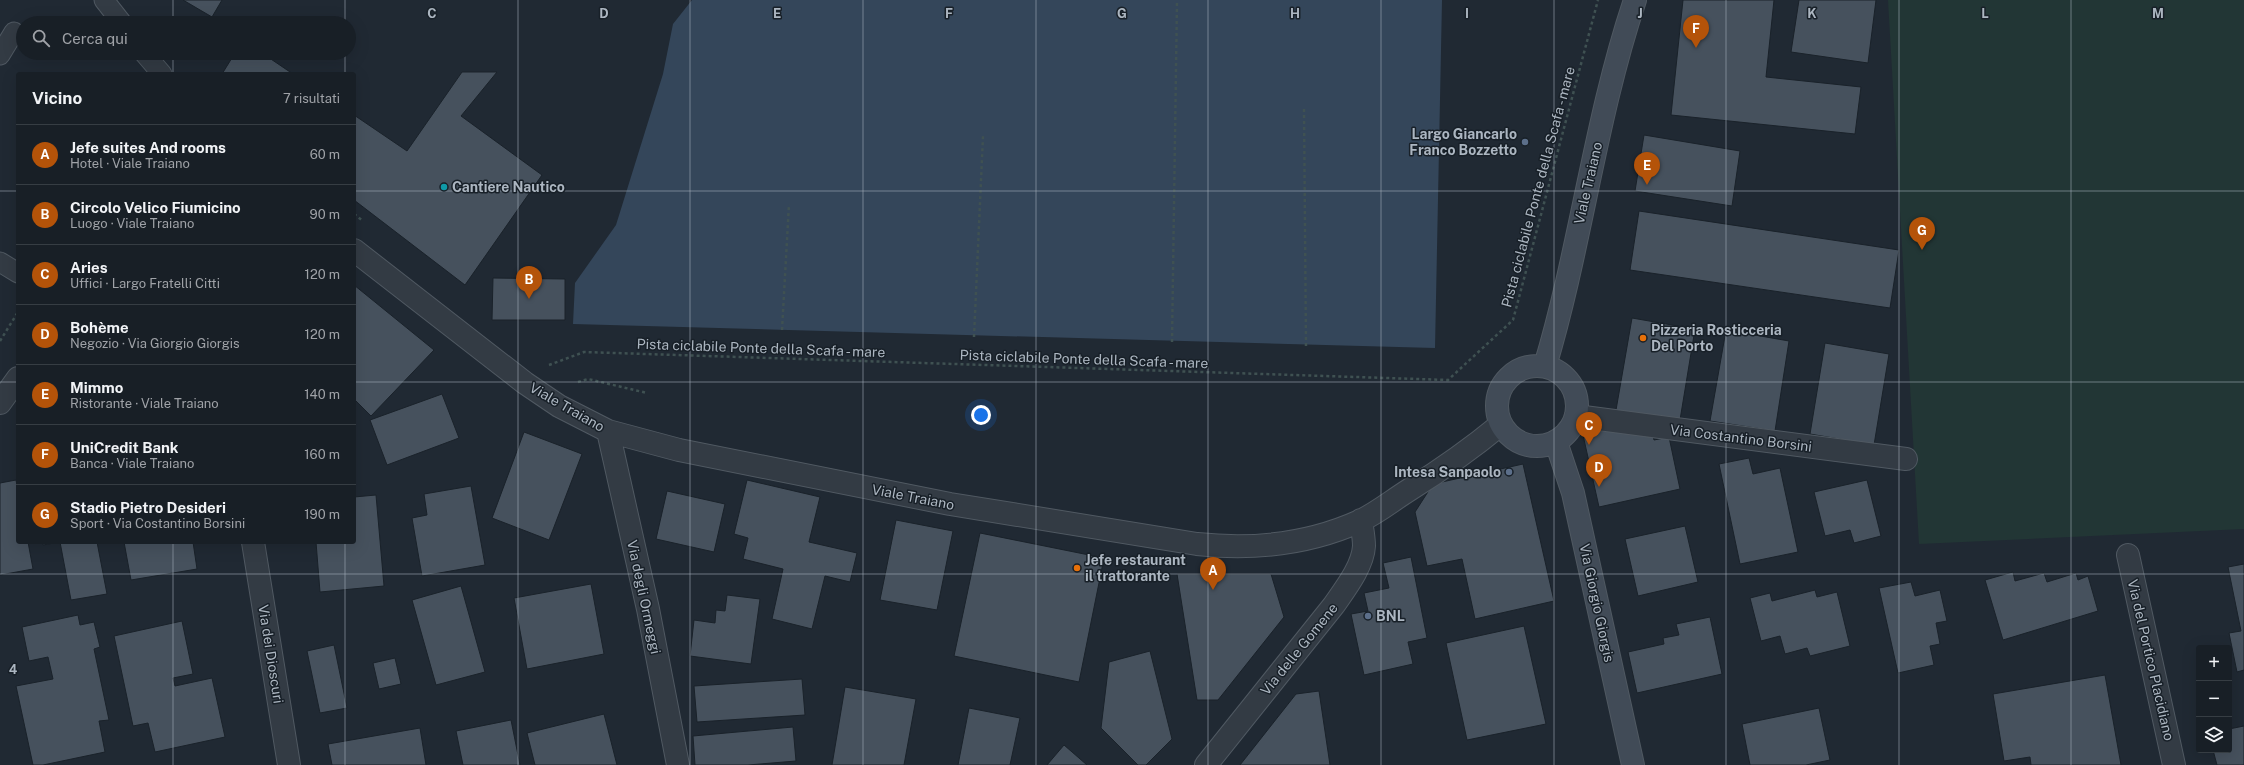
<!DOCTYPE html>
<html lang="it">
<head>
<meta charset="utf-8">
<style>
  body { margin:0; font-family:"Public Sans",sans-serif; background:#21272e; color:#f1f3f6 }
  .controls { position:absolute; right:12px; bottom:12px; display:grid; overflow:hidden; border-radius:4px; box-shadow:0 4px 16px #0002 }
  .controls button { width:36px; height:36px; display:grid; place-items:center; padding:0; border:0; border-bottom:1px solid #363d43; background:#181f26; color:#f1f3f6; font:20px sans-serif }
  .you { position:absolute; left:981px; top:415px; width:14px; height:14px; margin:-10px; border:3px solid #fff; border-radius:50%; background:#1a73e8; box-shadow:0 0 0 6px #1a73e833 }
  .badge { display:grid; place-items:center; width:26px; height:26px; border-radius:50%; background:#b45309; color:#fff; font-size:13px; font-weight:700 }
  .pin { position:absolute; translate:-50% -33px; filter:drop-shadow(0 1px 2px #0008) }
  .pin::after { content:''; position:absolute; top:21px; width:14px; height:12px; background:inherit; clip-path:polygon(0 0,100% 0,50% 100%) }
  .list { margin:0; padding:0; list-style:none }
  h2 { display:flex; justify-content:space-between; align-items:center; height:52px; margin:0; padding:0 16px; font-size:17px }
  h2 small { font-size:13px; font-weight:400; color:#9fa2a7 }
  .list li { display:grid; grid-template-columns:26px 1fr auto; gap:12px; align-items:center; box-sizing:border-box; height:60px; padding:0 16px; border-top:1px solid #363d43 }
  .list b { display:block; font-size:15px; white-space:nowrap }
  .list p { margin:0; font-size:13px; white-space:nowrap; color:#9fa2a7 }
  .list em { font-size:13px; font-style:normal; color:#9fa2a7 }
  .icon { flex:none; width:22px; height:22px; fill:none; stroke:currentColor; stroke-width:2; stroke-linecap:round; stroke-linejoin:round }
  .map { position:relative; flex:none; width:2244px; height:765px; overflow:hidden }
  .search { position:absolute; background:#181f26; box-shadow:0 4px 16px #0002; left:16px; top:16px; width:340px; height:44px; display:flex; align-items:center; gap:10px; box-sizing:border-box; padding:0 14px; border-radius:22px; color:#9fa2a7; font-size:15px }
  .panel { position:absolute; background:#181f26; box-shadow:0 4px 16px #0002; left:16px; top:72px; width:340px; height:472px; border-radius:4px }
  .map>svg:first-child { display:block }
  .green { fill:#223635 }
  .water { fill:#34465a }
  .building { fill:#46515d; stroke:#1a222a }
  .lines { fill:none; stroke-linecap:round; stroke-linejoin:round }
  .lane-casing { stroke:#505962; stroke-width:21 }
  .street-casing { stroke:#505962; stroke-width:24 }
  .secondary-casing { stroke:#505962; stroke-width:24 }
  .path { stroke:#3f5152; stroke-width:2.5; stroke-dasharray:3 3; stroke-linecap:butt }
  .lane { stroke:#333b44; stroke-width:19 }
  .street { stroke:#333b44; stroke-width:22 }
  .secondary { stroke:#414b57; stroke-width:22 }
  .grid { fill:none; stroke:#acb6c1; stroke-width:1; stroke-opacity:0.55 }
  .service-dot { fill:#5c6f8a; stroke:#182028; stroke-width:1.5 }
  .culture-dot { fill:#0f9aa8; stroke:#182028; stroke-width:1.5 }
  .food-dot { fill:#e8710a; stroke:#182028; stroke-width:1.5 }
  .labels { text-anchor:middle; dominant-baseline:central; stroke-width:3; stroke-linejoin:round; paint-order:stroke }
  .poi-label { font-size:14px; font-weight:bold; fill:#acb6c1; stroke:#182028; text-anchor:start }
  .street-label { font-size:14px; fill:#acb6c1; stroke:#182028 }
  .grid-label { font-size:13px; text-anchor:middle; font-weight:bold; fill:#acb6c1; stroke:#182028; stroke-width:3; stroke-linejoin:round; paint-order:stroke }
</style>
</head>
<body>
<div class="map">
<svg width="2244" height="765" viewBox="0 0 2244 765">
  <rect width="100%" height="100%" fill="#202933"/>
  <path class="green" d="M1888,0H2244V529L1919,544Z"/>
  <path class="water" d="M692,0H1442L1435,348L573,324L575,283L616,225L663,74L673,24Z"/>
  <path class="building" d="M183,0H222L212,17Z
    M1683,0H1774L1766,77L1861,87L1855,134L1671,115Z
    M1799,0H1876L1868,63L1791,52Z
    M235,53H262L293,74H222Z
    M462,72H497L461,116L542,175L465,285L354,200V115L407,151Z
    M1644,135L1740,151L1732,206L1635,191Z
    M1639,211L1899,250L1890,308L1630,270Z
    M493,278L565,279V320H492Z
    M354,285L434,350L371,416L354,399Z
    M1632,318L1695,329L1680,420L1616,410Z
    M1726,330L1789,341L1775,431L1710,421Z
    M1825,343L1889,354L1874,445L1810,434Z
    M442,394L459,438L387,465L370,420Z
    M1581,426L1652,432L1654,440L1669,437L1680,489L1599,507Z
    M524,432L582,454L549,540L492,518Z
    M1749,458L1753,474L1780,468L1798,552L1740,564L1719,464Z
    M1523,464L1554,601L1475,619L1462,559L1427,566L1415,512L1433,484Z
    M16,480L18,491V542H28L33,569L0,575V483Z
    M747,480L820,497L809,542L857,553L850,582L825,576L812,629L772,619L783,569L743,559L748,538L734,534Z
    M1867,480L1881,536L1854,543L1850,530L1825,536L1814,492Z
    M471,486L485,565L422,576L412,518L427,515L424,494Z
    M667,491L725,504L714,552L656,539Z
    M376,495L384,586L320,592L316,542H354V497Z
    M896,520L953,531L937,610L880,600Z
    M1685,526L1698,582L1638,596L1625,539Z
    M980,533L1104,558L1079,682L954,656Z
    M43,542H97L107,594L71,600L60,542L43,545Z
    M124,542H193L197,569L131,580Z
    M1411,557L1427,638L1408,642L1413,664L1364,675L1351,614L1368,611L1364,593L1389,588L1383,563Z
    M2244,564V670L2237,672L2229,633L2241,631L2228,567Z
    M2013,572L2015,581L2044,573L2047,582L2076,573L2078,580L2088,576L2098,611L2003,640L1985,580Z
    M1177,574H1271L1284,617L1218,700H1197Z
    M1911,582L1915,596L1940,590L1947,621L1936,623L1940,644L1930,646L1934,665L1898,673L1879,588Z
    M591,584L604,654L527,669L514,598Z
    M461,586L485,672L436,685L412,600Z
    M1815,590L1817,597L1837,592L1850,646L1810,656L1807,648L1785,654L1780,636L1761,641L1750,598L1770,593L1772,601Z
    M727,595L760,599L751,664L690,656L694,620L715,623L716,610L725,611Z
    M78,615L80,625L94,622L100,647L94,649L109,720L99,721L105,752L43,765H33L16,686L53,679L48,657L29,661L22,627Z
    M1710,617L1722,674L1637,693L1628,652L1664,644L1663,638L1679,635L1676,624Z
    M182,621L193,674L173,678L175,686L212,678L225,737L155,752L148,723L133,726L114,636Z
    M1524,626L1546,724L1467,740L1446,643Z
    M334,645L347,708L320,713L307,651Z
    M1150,651L1172,739L1146,765H1138L1101,728L1109,662Z
    M395,658L401,684L379,689L373,663Z
    M2105,675L2121,765H2031L2030,757L2004,761L1993,694Z
    M802,679L805,715L697,722L694,686Z
    M845,687L916,699L904,765H832Z
    M1319,691L1330,765H1240L1296,694Z
    M969,708L1020,718L1010,765H958Z
    M1819,708L1830,760L1806,765H1750L1742,724Z
    M604,714L617,765H535L527,733Z
    M511,720L520,765H463L456,731Z
    M2244,726V765H2217L2213,750H2229V729Z
    M793,727L796,761L748,765H695L693,736Z
    M420,728L426,765H332L328,744Z
    M1064,745L1087,765H1047Z"/>
  <g class="lines">
    <g class="lane-casing">
      <path id="lane" d="M104,0L122,23
        M144,53L162,74
        M0,55L14,32
        M0,262L18,273"/>
    </g>
    <g class="street-casing">
      <path id="street" d="M354,250L525,383L559,406L608,431L679,450L950,504L1197,544C1253,550 1309,544 1360,521C1377,513 1393,500 1409,490C1441,470 1471,449 1500,425
        M0,403L18,378
        M1576,416L1906,459
        M608,431L648,609L678,765
        M253,542L289,765
        M2128,555L2174,765
        M1206,765L1334,605C1345,589 1363,566 1364,546C1364,537 1362,528 1361,520"/>
    </g>
    <g class="secondary-casing">
      <path id="secondary" d="M1497 406a40 40 0 1 1 80 0a40 40 0 1 1-80 0Z
        M1545,366C1581,246 1595,119 1635,0
        M1556,442L1573,493L1633,765"/>
    </g>
    <path class="path" d="M1304,109L1306,346
      M354,214L363,221
      M782,330L789,204
      M974,337L983,136
      M0,341L18,312
      M1172,342L1177,0
      M549,365L584,352L1448,380L1513,320L1598,0
      M578,382L588,379L647,393"/>
    <use href="#lane" class="lane"/>
    <use href="#street" class="street"/>
    <use href="#secondary" class="secondary"/>
  </g>
  <path class="grid" d="M173,0V23M345,0V23M518,0V765M690,0V765M863,0V765M1036,0V765M1208,0V765M1381,0V765M1554,0V765M1726,0V765M1899,0V765M2071,0V765M173,53V74M345,53V74M0,191H18M354,191H2244M0,382H18M354,382H2244M173,542V765M345,542V765M0,574H2244"/>
  <g class="service-dot">
    <circle cx="1525" cy="142" r="4"/>
    <circle cx="1509" cy="472" r="4"/>
    <circle cx="1368" cy="616" r="4"/>
  </g>
  <circle class="culture-dot" cx="444" cy="187" r="4"/>
  <g class="food-dot">
    <circle cx="1643" cy="338" r="4"/>
    <circle cx="1077" cy="568" r="4"/>
  </g>
  <g class="labels">
    <g class="poi-label">
      <text x="1517" y="134" text-anchor="end">Largo Giancarlo<tspan x="1517" dy="16">Franco Bozzetto</tspan></text>
      <text x="452" y="187">Cantiere Nautico</text>
      <text x="1651" y="330">Pizzeria Rosticceria<tspan x="1651" dy="16">Del Porto</tspan></text>
      <text x="1501" y="472" text-anchor="end">Intesa Sanpaolo</text>
      <text x="1085" y="560">Jefe restaurant<tspan x="1085" dy="16">il trattorante</tspan></text>
      <text x="1376" y="616">BNL</text>
    </g>
    <g class="street-label">
      <text transform="translate(1588 183) rotate(-77)">Viale Traiano</text>
      <text transform="translate(1538 187) rotate(-75)">Pista ciclabile Ponte della Scafa - mare</text>
      <text transform="translate(761 348) rotate(2)">Pista ciclabile Ponte della Scafa - mare</text>
      <text transform="translate(1084 359) rotate(2)">Pista ciclabile Ponte della Scafa - mare</text>
      <text transform="translate(567 407) rotate(30)">Viale Traiano</text>
      <text transform="translate(1741 438) rotate(7)">Via Costantino Borsini</text>
      <text transform="translate(913 497) rotate(11)">Viale Traiano</text>
      <text transform="translate(644 597) rotate(78)">Via degli Ormeggi</text>
      <text transform="translate(1597 603) rotate(78)">Via Giorgio Giorgis</text>
      <text transform="translate(1299 649) rotate(-51)">Via delle Gomene</text>
      <text transform="translate(271 654) rotate(81)">Via dei Dioscuri</text>
      <text transform="translate(2151 660) rotate(77)">Via del Portico Placidiano</text>
    </g>
  </g>
  <g class="grid-label">
    <text x="432" y="18">C</text>
    <text x="604" y="18">D</text>
    <text x="777" y="18">E</text>
    <text x="949" y="18">F</text>
    <text x="1122" y="18">G</text>
    <text x="1295" y="18">H</text>
    <text x="1467" y="18">I</text>
    <text x="1640" y="18">J</text>
    <text x="1812" y="18">K</text>
    <text x="1985" y="18">L</text>
    <text x="2158" y="18">M</text>
    <text x="13" y="674">4</text>
  </g>
</svg>
<div class="controls">
<button>+</button>
<button>−</button>
<button><svg class="icon" aria-label="layers" viewBox="0 0 24 24"><path d="M12 4l9 5-9 5-9-5zM3 14l9 5 9-5"/></svg></button>
</div>
<div class="you"></div>
<div class="pin badge" style="left:1213px;top:590px">A</div>
<div class="pin badge" style="left:529px;top:299px">B</div>
<div class="pin badge" style="left:1589px;top:445px">C</div>
<div class="pin badge" style="left:1599px;top:487px">D</div>
<div class="pin badge" style="left:1647px;top:185px">E</div>
<div class="pin badge" style="left:1696px;top:48px">F</div>
<div class="pin badge" style="left:1922px;top:250px">G</div>
<div class="search"><svg class="icon" aria-label="search" viewBox="0 0 24 24"><circle cx="10" cy="10" r="6"/><path d="M15 15l6 6"/></svg>Cerca qui</div>
<section class="panel">
<h2>Vicino<small>7 risultati</small></h2>
<ul class="list">
<li><span class="badge">A</span><div><b>Jefe suites And rooms</b><p>Hotel · Viale Traiano</p></div><em>60 m</em></li>
<li><span class="badge">B</span><div><b>Circolo Velico Fiumicino</b><p>Luogo · Viale Traiano</p></div><em>90 m</em></li>
<li><span class="badge">C</span><div><b>Aries</b><p>Uffici · Largo Fratelli Citti</p></div><em>120 m</em></li>
<li><span class="badge">D</span><div><b>Bohème</b><p>Negozio · Via Giorgio Giorgis</p></div><em>120 m</em></li>
<li><span class="badge">E</span><div><b>Mimmo</b><p>Ristorante · Viale Traiano</p></div><em>140 m</em></li>
<li><span class="badge">F</span><div><b>UniCredit Bank</b><p>Banca · Viale Traiano</p></div><em>160 m</em></li>
<li><span class="badge">G</span><div><b>Stadio Pietro Desideri</b><p>Sport · Via Costantino Borsini</p></div><em>190 m</em></li>
</ul>
</section>
</div>
</body>
</html>
